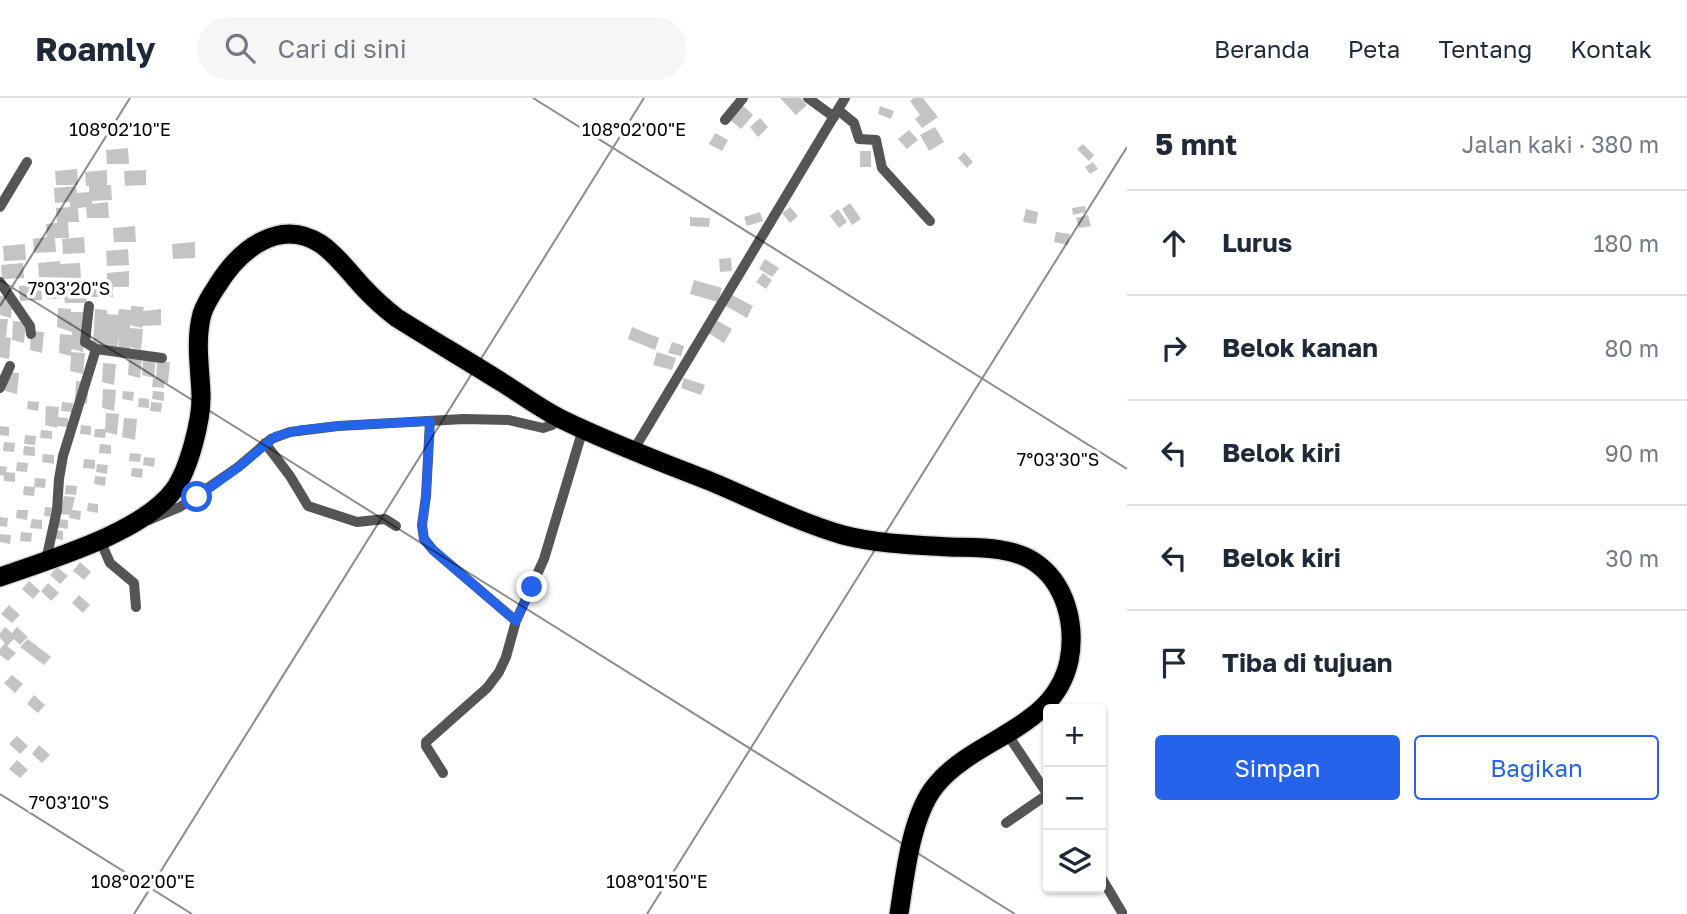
<!DOCTYPE html>
<html lang="id">
<head>
<meta charset="utf-8">
<style>
  body { margin:0; font-family:"Golos Text",sans-serif; background:#f6f6f7; color:#1f2937 }
  .controls { position:absolute; right:21px; bottom:21px; display:grid; overflow:hidden; border-radius:7px; box-shadow:0 2px 5px #0004 }
  .controls button { width:63px; height:63px; display:grid; place-items:center; padding:0; border:0; border-bottom:2px solid #e0e1e3; background:#fff; color:#1f2937; font:35px sans-serif }
  .stop { position:absolute; width:21px; height:21px; margin:-16px; border:5px solid #2563eb; border-radius:50%; background:#fff }
  .stop.end { background:#2563eb; border-color:#fff; box-shadow:0 2px 7px #0008 }
  .list { margin:0; padding:0; list-style:none }
  h2 { display:flex; justify-content:space-between; align-items:center; height:91px; margin:0; padding:0 28px; font-size:30px }
  h2 small { font-size:23px; font-weight:400; color:#747a83 }
  .list li { display:grid; grid-template-columns:46px 1fr auto; gap:21px; align-items:center; box-sizing:border-box; height:105px; padding:0 28px; border-top:2px solid #e0e1e3 }
  .list b { display:block; font-size:26px; white-space:nowrap }
  .list em { font-size:23px; font-style:normal; color:#747a83 }
  .actions { display:flex; gap:14px; padding:21px 28px }
  .actions a { flex:1; padding:16px 0; border:2px solid #2563eb; border-radius:7px; text-align:center; font-size:24px; color:#2563eb }
  .actions .main { background:#2563eb; color:#fff }
  .icon { flex:none; width:38px; height:38px; fill:none; stroke:currentColor; stroke-width:2; stroke-linecap:round; stroke-linejoin:round }
  .map { position:relative; flex:none; width:1127px; height:816px; overflow:hidden }
  header { display:flex; align-items:center; gap:42px; box-sizing:border-box; height:98px; padding:0 35px; background:#fff; border-bottom:2px solid #e0e1e3 }
  header strong { font-size:33px }
  nav { display:flex; gap:38px; margin-inline-start:auto; font-size:24px }
  .search { width:490px; height:63px; background:#f6f6f7; display:flex; align-items:center; gap:18px; box-sizing:border-box; padding:0 24px; border-radius:38px; color:#747a83; font-size:26px }
  main { display:flex }
  aside { flex:1; background:#fff }
  .map>svg:first-child { display:block }
  .building { fill:#c4c4c4 }
  .lines { fill:none; stroke-linecap:round; stroke-linejoin:round }
  .highway-casing { stroke:#dbdbdb; stroke-width:22 }
  .street { stroke:#555; stroke-width:10 }
  .highway { stroke:#000; stroke-width:19 }
  .route { stroke:#2563eb; stroke-width:9 }
  .ticks { fill:none; stroke:#000; stroke-width:2; stroke-opacity:0.45 }
  .ticks-label { font-size:18px; text-anchor:middle; fill:#000; stroke:#fff; stroke-width:7; stroke-linejoin:round; paint-order:stroke }
</style>
</head>
<body>
<header>
<strong>Roamly</strong>
<div class="search"><svg class="icon" aria-label="search" viewBox="0 0 24 24"><circle cx="10" cy="10" r="6"/><path d="M15 15l6 6"/></svg>Cari di sini</div>
<nav><a>Beranda</a><a>Peta</a><a>Tentang</a><a>Kontak</a></nav>
</header>
<main>
<div class="map">
<svg width="1127" height="816" viewBox="0 0 1127 816">
  <rect width="100%" height="100%" fill="#fff"/>
  <path class="building" d="M780,0H801L807,7L796,17Z
    M914,0H923L938,19L922,30L915,21L920,17L910,3Z
    M742,7L753,17L741,31L729,21Z
    M880,8L894,13L891,21L878,16Z
    M760,20L768,29L758,39L750,29Z
    M935,29L944,44L929,53L920,37Z
    M909,32L918,42L907,51L898,41Z
    M715,35L728,42L722,53L709,46Z
    M1083,46L1094,57L1089,63L1077,51Z
    M128,50L129,66H107L106,52Z
    M860,53H871V69H860Z
    M964,54L973,64L967,70L958,60Z
    M1093,64L1098,71L1090,76L1085,69Z
    M77,71L78,87H56L55,73Z
    M107,72V87H111L112,102L92,103V106L108,104L109,120H87L86,109L78,110L79,124H68L69,140H55L56,154L34,155L33,141L47,139L46,126L57,125L56,110L70,109V104L55,105L54,90L76,88L77,95L89,94V88H86L85,74Z
    M146,72V87L125,88L124,73Z
    M850,105L861,121L852,127L842,111Z
    M1085,108L1086,114L1073,117L1072,110Z
    M790,109L798,118L790,125L782,115Z
    M838,111L847,124L839,130L830,118Z
    M1026,111L1038,114L1036,126L1023,124Z
    M760,114L763,123L747,128L744,119Z
    M1088,117L1091,128L1079,130L1076,120Z
    M690,119L710,120L709,129L690,128Z
    M135,128L136,144H114L113,130Z
    M1056,134L1070,136L1068,147L1054,144Z
    M84,139L85,155L63,156L62,141Z
    M195,144V160L173,161L172,146Z
    M25,146L26,162L4,163L3,148Z
    M128,151L129,167L107,168L106,153Z
    M731,160L732,173L720,174L719,161Z
    M765,161L779,170L772,179L759,171Z
    M60,163V166L80,165L81,180L39,179L38,165Z
    M23,165L24,180L2,181L1,167Z
    M129,173V189H113V199H91L90,185L107,183V175Z
    M763,175L772,182L766,191L756,184Z
    M694,182L722,190L718,204L690,196Z
    M68,185V191L86,189L87,205H65L64,200L47,201L46,186Z
    M41,186L42,202L20,203L19,188Z
    M730,196L753,208L747,220L724,207Z
    M0,198L13,199L11,220L0,217Z
    M131,208L144,209L143,213L161,211V227L142,228V230L130,227V230L143,231L141,252L130,249V254L118,251L119,238L116,255L93,248L95,211L107,212V216L118,217L119,211L131,212Z
    M58,210L71,211V214H91L85,234L83,254L72,251L71,254L85,255L83,276L70,273L71,258L59,255L60,236L72,237V234L57,229Z
    M0,221H8L6,239L11,240L9,261L0,259Z
    M716,222L732,231L724,245L708,235Z
    M13,223L26,224L24,245L12,242Z
    M632,229L659,240L655,252L628,241Z
    M31,233L44,234L42,255L30,252Z
    M672,244L684,248L681,258L668,255Z
    M657,254L676,260L672,272L653,267Z
    M129,258L142,259L140,280L128,277Z
    M143,258L156,259L154,280L142,277Z
    M157,263L170,264L168,285L164,284V290L152,289L153,280H156Z
    M103,265L116,266L114,287L102,284Z
    M6,274L19,275L17,296L5,293Z
    M684,280L705,287L701,297L681,290Z
    M76,283L89,284L87,306L75,302Z
    M103,291L116,292L114,313L102,310Z
    M123,293L134,294L133,303L122,301Z
    M153,293L164,294V303L152,301Z
    M139,300L149,301V310L138,309Z
    M28,303L39,304L38,313L27,311Z
    M62,304L73,305L72,314L61,313Z
    M151,304L162,305L161,314L150,313Z
    M46,308L59,309L58,319L68,320V329L57,328V330L45,327Z
    M106,315L119,316L117,337L106,334L105,340L94,339L95,331H105Z
    M124,320L137,321L135,342L122,339Z
    M81,327L91,328V337L80,336Z
    M0,328L9,329V338L0,337Z
    M41,332L52,333V341L40,340Z
    M25,337L36,338L35,347L24,346Z
    M4,344L15,345L14,354L3,353Z
    M100,346L111,347V356L99,355Z
    M24,348L35,349V358L23,357Z
    M130,355L141,356L140,364L129,363Z
    M43,356L54,357V366L42,364Z
    M144,359L155,360L154,369L143,367Z
    M84,361L95,362V371L83,370Z
    M17,364L28,365L27,374L16,373Z
    M97,366L108,367L107,376L96,374Z
    M0,368L7,369L6,374L15,375V384L4,383V378L0,377Z
    M132,370L143,371L142,380L131,378Z
    M95,378L106,379L105,388L94,386Z
    M35,380L46,381L45,390L34,389Z
    M66,387L77,388L76,397L65,396Z
    M24,388L35,389L34,398L23,397Z
    M64,398L75,399L72,412L81,413L80,422L69,420L70,417L60,416Z
    M88,405L98,406V415L87,413Z
    M45,409L56,410L55,419L44,418Z
    M17,412H28L27,422L16,420Z
    M0,419L8,420L7,429L0,428Z
    M32,421L42,422V431L30,430Z
    M58,421L68,422V431L56,429Z
    M53,432L63,433V442L52,440Z
    M21,434L32,435L31,444L20,443Z
    M0,436L11,437L10,446L0,444Z
    M80,464L91,474L84,482L73,473Z
    M57,469L68,478L60,486L50,477Z
    M29,483L40,493L33,501L22,491Z
    M48,485L59,495L51,503L41,493Z
    M79,497L90,507L83,515L72,505Z
    M9,507L20,517L12,525L1,516Z
    M5,529L12,535L17,529L28,539L20,547L14,541L7,548L16,555L8,563L0,557V551L5,545L0,540V535Z
    M28,541L51,559L44,567L20,549Z
    M12,577L23,586L15,595L4,585Z
    M34,597L45,607L38,615L27,606Z
    M17,638L28,648L20,656L9,646Z
    M39,647L50,657L42,665L32,656Z
    M17,662L28,672L20,680L9,671Z"/>
  <g class="lines">
    <g class="highway-casing">
      <path id="highway" d="M0,479C50,461 142,435 174,392C189,371 202,321 201,296C200,270 195,242 202,216C205,206 211,197 217,188C239,152 279,119 321,146C337,157 349,174 362,188C373,200 384,210 397,220C432,242 468,263 503,285C522,297 541,311 561,321C610,345 661,364 712,384C755,402 798,424 843,437C878,446 915,447 950,449C977,450 1009,448 1033,463C1066,484 1076,527 1069,563C1054,632 975,639 936,687C911,717 905,777 899,816"/>
    </g>
    <path class="street" d="M808,0L834,19
      M838,12L854,25L859,41L876,42L882,70L930,123
      M725,22L743,0
      M0,109L27,64
      M0,184L30,228L31,236
      M96,251L162,260
      M0,290L10,268
      M430,323L426,398L422,427L424,441L433,452L516,523
      M265,345L290,378L308,408L357,424L385,421L396,428
      M633,353L845,0
      M149,422L180,409L238,369L271,341L290,334L338,328L464,321L509,322L543,330L552,327L558,320
      M100,442L110,465L134,485L136,509
      M46,462L57,412L59,381L63,358L96,251L85,244L89,208
      M1008,637L1048,697
      M443,675L426,648V644L487,590L499,574L506,559L516,523L544,461L583,331
      M1006,725L1048,696
      M1101,779L1123,816"/>
    <use href="#highway" class="highway"/>
  </g>
  <g class="lines">
    <path class="route" d="M197,399L239,369L276,338L300,332L338,328L430,323L426,398L422,427L424,441L433,452L516,523L532,489"/>
  </g>
  <path class="ticks" d="M533,0L1127,371M0,182L1015,816M0,208L130,0M0,696L192,816M134,816L644,0M647,816L1127,49"/>
  <g class="ticks-label">
    <text x="120" y="38">108°02'10"E</text>
    <text x="634" y="38">108°02'00"E</text>
    <text x="69" y="197">7°03'20"S</text>
    <text x="1058" y="368">7°03'30"S</text>
    <text x="69" y="711">7°03'10"S</text>
    <text x="143" y="790">108°02'00"E</text>
    <text x="657" y="790">108°01'50"E</text>
  </g>
</svg>
<div class="controls">
<button>+</button>
<button>−</button>
<button><svg class="icon" aria-label="layers" viewBox="0 0 24 24"><path d="M12 4l9 5-9 5-9-5zM3 14l9 5 9-5"/></svg></button>
</div>
<div class="stop" style="left:197px;top:399px"></div>
<div class="stop end" style="left:532px;top:489px"></div>
</div>
<aside>
<h2>5 mnt<small>Jalan kaki · 380 m</small></h2>
<ul class="list">
<li><svg class="icon" aria-label="ahead" viewBox="0 0 24 24"><path d="M12 20V5M6 11l6-6 6 6"/></svg><div><b>Lurus</b></div><em>180 m</em></li>
<li><svg class="icon" aria-label="right" viewBox="0 0 24 24"><path d="M7 20v-9h11M14 6l5 5-5 5"/></svg><div><b>Belok kanan</b></div><em>80 m</em></li>
<li><svg class="icon" aria-label="left" viewBox="0 0 24 24"><path d="M17 20v-9H6M10 6l-5 5 5 5"/></svg><div><b>Belok kiri</b></div><em>90 m</em></li>
<li><svg class="icon" aria-label="left" viewBox="0 0 24 24"><path d="M17 20v-9H6M10 6l-5 5 5 5"/></svg><div><b>Belok kiri</b></div><em>30 m</em></li>
<li><svg class="icon" aria-label="arrive" viewBox="0 0 24 24"><path d="M6 21V4h12l-3 4 3 4H6"/></svg><div><b>Tiba di tujuan</b></div></li>
</ul>
<div class="actions"><a class="main">Simpan</a><a>Bagikan</a></div>
</aside>
</main>
</body>
</html>
